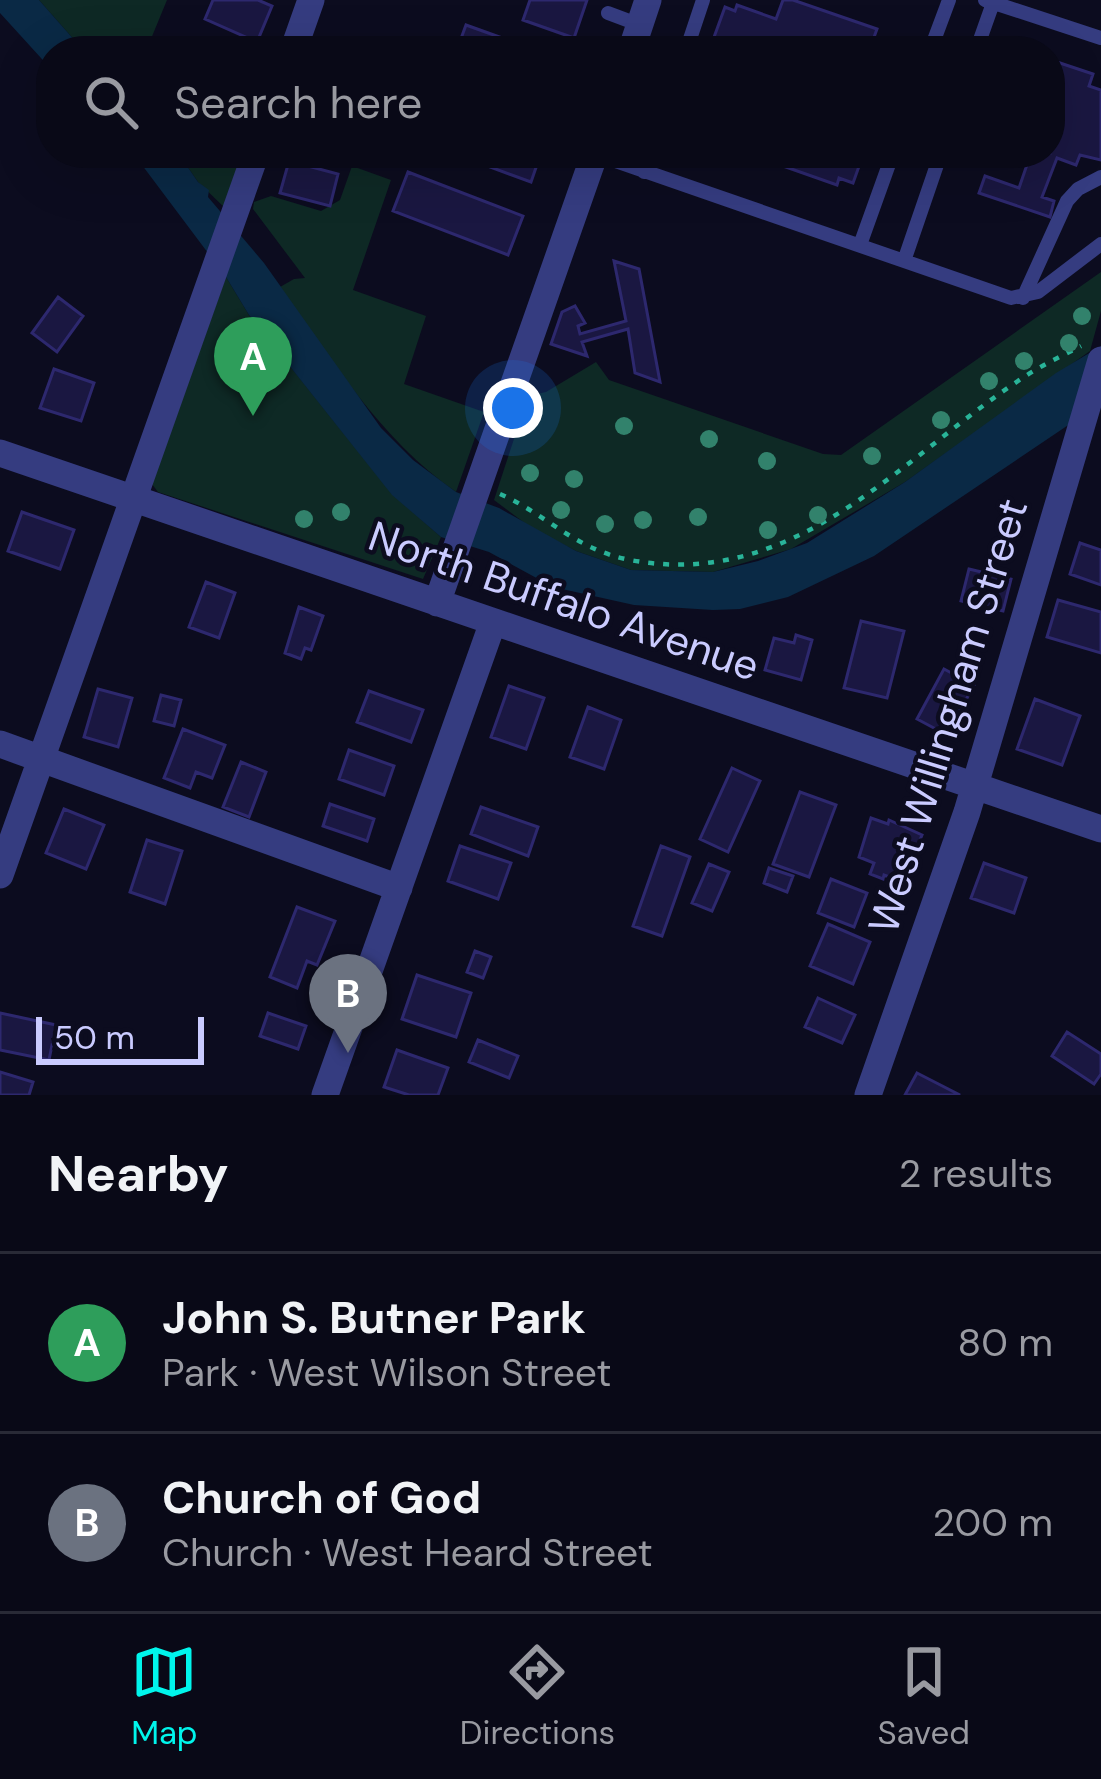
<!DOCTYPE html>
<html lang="en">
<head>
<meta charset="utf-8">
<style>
  body { margin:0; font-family:"DM Sans",sans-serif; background:#121220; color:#f1f3f6 }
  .scale { position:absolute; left:36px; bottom:30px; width:168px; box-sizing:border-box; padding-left:12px; border:6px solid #cacbff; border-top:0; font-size:33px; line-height:42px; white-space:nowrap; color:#cacbff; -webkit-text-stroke:9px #0c0c1f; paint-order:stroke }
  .you { position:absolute; left:513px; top:408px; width:42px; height:42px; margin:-30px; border:9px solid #fff; border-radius:50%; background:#1a73e8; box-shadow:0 0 0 18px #1a73e833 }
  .badge { display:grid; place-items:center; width:78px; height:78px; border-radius:50%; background:#00f5ec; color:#fff; font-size:39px; font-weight:700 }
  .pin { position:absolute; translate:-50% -99px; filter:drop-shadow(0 3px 6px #0008) }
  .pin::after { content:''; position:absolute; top:63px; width:42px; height:36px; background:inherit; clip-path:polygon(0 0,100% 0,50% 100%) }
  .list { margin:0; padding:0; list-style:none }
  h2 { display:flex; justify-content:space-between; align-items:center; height:156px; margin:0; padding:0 48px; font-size:51px }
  h2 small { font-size:39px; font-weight:400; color:#999aa1 }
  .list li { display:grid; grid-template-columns:78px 1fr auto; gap:36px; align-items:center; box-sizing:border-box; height:180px; padding:0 48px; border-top:3px solid #292a36 }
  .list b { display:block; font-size:45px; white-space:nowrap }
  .list p { margin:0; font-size:39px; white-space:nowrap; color:#999aa1 }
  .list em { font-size:39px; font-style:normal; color:#999aa1 }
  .icon { flex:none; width:66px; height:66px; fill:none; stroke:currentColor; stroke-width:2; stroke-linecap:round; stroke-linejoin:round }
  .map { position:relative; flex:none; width:1101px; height:1095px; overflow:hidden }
  .search { position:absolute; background:#090917; box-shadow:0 12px 48px #0002; left:36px; right:36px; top:36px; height:132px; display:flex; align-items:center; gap:30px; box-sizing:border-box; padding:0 42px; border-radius:48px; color:#999aa1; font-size:45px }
  .sheet { height:516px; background:#090917 }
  nav { display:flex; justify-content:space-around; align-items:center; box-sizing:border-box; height:168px; border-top:3px solid #292a36; background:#090917; font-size:33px; color:#999aa1 }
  nav a { display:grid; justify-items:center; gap:6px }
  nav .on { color:#00f5ec }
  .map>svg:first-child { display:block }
  .green { fill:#0e2925 }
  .water { fill:#0a2945 }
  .building { fill:#1a1741; stroke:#2d286e; stroke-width:3 }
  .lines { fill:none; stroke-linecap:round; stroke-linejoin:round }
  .path { stroke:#29b499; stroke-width:4.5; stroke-dasharray:6 9; stroke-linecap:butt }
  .service { stroke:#353c80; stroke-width:14 }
  .minor { stroke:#353c80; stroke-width:27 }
  .tree { fill:#32826c }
  .labels { text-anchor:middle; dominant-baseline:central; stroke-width:9; stroke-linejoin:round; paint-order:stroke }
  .street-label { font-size:42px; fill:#cacbff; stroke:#0c0c1f }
</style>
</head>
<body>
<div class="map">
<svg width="1101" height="1095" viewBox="0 0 1101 1095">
  <rect width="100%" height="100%" fill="#0c0c1f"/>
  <path class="green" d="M39,0H167L146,51H84Z
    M178,153H228L240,164L225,208L198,182Z
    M352,166L391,180L353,290L426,316L404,384L484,412L456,492C380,439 333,361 280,287L294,279L305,278L253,209L254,202L271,196L321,211L340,200Z
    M1101,272V311L1090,351L905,482L791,549L713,572L631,570L576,551L530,527L494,500L528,396L546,392L596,362L609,380L823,454L841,455Z
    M226,277L249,315L392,494L441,537L423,579L158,492L152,484Z"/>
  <path class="water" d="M0,0H39L84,51H51V69L0,13Z
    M133,153H178L198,182L209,190L208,197L264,263L381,428L413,460L456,492L499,508L576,551L631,570L713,572L758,561L807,543L905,482L1056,373L1101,346V403L874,556L788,597L740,609L713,610L634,605L553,587L489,552L441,537L392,495L249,315L226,277Z"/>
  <path class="building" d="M213,0H258L272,6L257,42L205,19Z
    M530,0H587L574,38L523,20Z
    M783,0H793L877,29L869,51H709L725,7L735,11L737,5L776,19Z
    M466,25L505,39L501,51H478L459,44Z
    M1060,63L1093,74L1089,86L1101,90V160L1080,155L1076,165L1057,158L1042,197L1054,201L1050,217L979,193L985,176L1019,188L1031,153H1050V73L1056,75Z
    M474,153H541L531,182L471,160Z
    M746,153H848L862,158L853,183L839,178L837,185Z
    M289,161L338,174L330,206L280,193Z
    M408,172L523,216L508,255L393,211Z
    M614,261L639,269L660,382L635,373L628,329L582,342L587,356L551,344L562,312L575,306L585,323L578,326L580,334L626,321Z
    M58,297L83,316L57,352L32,333Z
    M54,369L94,383L81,421L40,408Z
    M22,512L74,530L60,569L8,551Z
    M1080,543L1101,550V585L1070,574Z
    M969,569L1011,579L1003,611L961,601Z
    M206,582L235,593L219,638L189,627Z
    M1058,600L1101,612V653L1047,637Z
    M299,607L323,616L311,650L305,648L301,659L285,653Z
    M861,621L904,631L887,698L844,688Z
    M796,635L812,640L801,680L765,670L774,638L794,643Z
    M944,669L974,685L947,735L917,719Z
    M509,686L544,698L526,749L491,737Z
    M98,689L132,698L118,747L84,737Z
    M369,691L423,710L411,742L357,722Z
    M161,695L181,700L174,726L154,721Z
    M1035,699L1080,716L1062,765L1017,749Z
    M588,707L621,720L604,769L570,757Z
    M183,729L225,745L212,778L196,772L190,788L164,778Z
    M349,750L394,766L384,795L339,779Z
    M241,762L266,772L249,817L223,807Z
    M732,768L760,781L728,852L700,839Z
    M800,792L836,805L809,877L773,864Z
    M330,804L374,819L367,841L323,826Z
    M481,807L538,827L528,856L471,834Z
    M64,809L104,825L86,869L46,853Z
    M871,818L888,824L889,820L922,835L906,874L895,879L884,875L883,879L870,874L874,863L859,857Z
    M147,840L182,851L165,904L130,892Z
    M460,846L511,863L498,899L448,881Z
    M661,846L690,857L662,936L633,926Z
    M984,863L1026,878L1014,913L971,898Z
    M709,864L729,872L712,911L692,903Z
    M769,868L793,876L787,892L764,883Z
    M831,879L867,893L854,927L818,913Z
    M297,907L335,921L317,965L307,961L297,988L270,977Z
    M828,924L870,942L853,984L810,966Z
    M475,951L491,957L483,978L467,972Z
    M417,975L471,993L456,1037L402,1019Z
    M818,998L855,1015L842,1043L805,1027Z
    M0,1013L56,1025L49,1060L0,1050Z
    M268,1013L306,1026L298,1049L260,1036Z
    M1067,1032L1101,1054V1074L1094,1084L1052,1056Z
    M478,1040L518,1056L509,1078L469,1062Z
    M397,1050L448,1068L438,1095H409L384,1087Z
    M0,1072L33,1082L29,1095H0Z
    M917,1073L960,1095H905Z"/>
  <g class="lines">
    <path class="path" d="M500,494C546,514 574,549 630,560C797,591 901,457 1024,377C1042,365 1062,356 1081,346"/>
    <path class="service" d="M985,0L1101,38
      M608,13L640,25
      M686,51L703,0
      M930,51L949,0
      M976,51L993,3
      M595,154L1011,298L1038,292L1101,244
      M644,172L651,153
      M860,245L893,153
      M904,261L941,153
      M1023,298L1067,201L1078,189L1101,177"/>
    <path class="minor" d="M293,51L311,0
      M631,51L648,0
      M0,453L1101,829
      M437,603L595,153
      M0,744L399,888
      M0,875L256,153
      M325,1095L493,622
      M868,1095L967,812L1101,360"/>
  </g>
  <g class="tree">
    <circle cx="1082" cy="316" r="9"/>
    <circle cx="1069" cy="343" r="9"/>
    <circle cx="1024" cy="361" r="9"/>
    <circle cx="989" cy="381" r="9"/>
    <circle cx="941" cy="420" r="9"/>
    <circle cx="624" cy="426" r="9"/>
    <circle cx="709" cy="439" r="9"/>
    <circle cx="872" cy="456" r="9"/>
    <circle cx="767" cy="461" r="9"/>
    <circle cx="530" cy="473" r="9"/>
    <circle cx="574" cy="479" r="9"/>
    <circle cx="561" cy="510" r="9"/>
    <circle cx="341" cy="512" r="9"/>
    <circle cx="818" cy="515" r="9"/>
    <circle cx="698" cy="517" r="9"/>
    <circle cx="304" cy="519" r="9"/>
    <circle cx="643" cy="520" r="9"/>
    <circle cx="605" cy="524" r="9"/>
    <circle cx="768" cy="530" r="9"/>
  </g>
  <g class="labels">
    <g class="street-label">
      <text transform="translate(564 601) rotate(19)">North Buffalo Avenue</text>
      <text transform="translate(948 716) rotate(-73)">West Willingham Street</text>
    </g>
  </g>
</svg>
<div class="scale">50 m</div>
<div class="you"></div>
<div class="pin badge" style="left:253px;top:416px;background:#2e9e5b">A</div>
<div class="pin badge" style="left:348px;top:1053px;background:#6b7280">B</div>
<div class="search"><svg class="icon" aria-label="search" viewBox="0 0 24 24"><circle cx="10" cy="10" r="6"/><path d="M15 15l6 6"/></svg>Search here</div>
</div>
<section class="sheet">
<h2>Nearby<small>2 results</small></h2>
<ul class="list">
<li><span class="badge" style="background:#2e9e5b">A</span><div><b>John S. Butner Park</b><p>Park · West Wilson Street</p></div><em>80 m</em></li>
<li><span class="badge" style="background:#6b7280">B</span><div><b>Church of God</b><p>Church · West Heard Street</p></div><em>200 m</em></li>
</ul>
</section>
<nav>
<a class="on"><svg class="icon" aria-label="map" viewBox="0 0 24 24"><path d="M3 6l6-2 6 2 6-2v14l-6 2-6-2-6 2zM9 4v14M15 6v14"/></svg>Map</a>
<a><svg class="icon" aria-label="directions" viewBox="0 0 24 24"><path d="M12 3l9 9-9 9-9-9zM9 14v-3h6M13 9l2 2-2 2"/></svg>Directions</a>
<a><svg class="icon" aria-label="saved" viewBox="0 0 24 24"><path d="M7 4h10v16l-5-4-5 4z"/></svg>Saved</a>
</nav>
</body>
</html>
